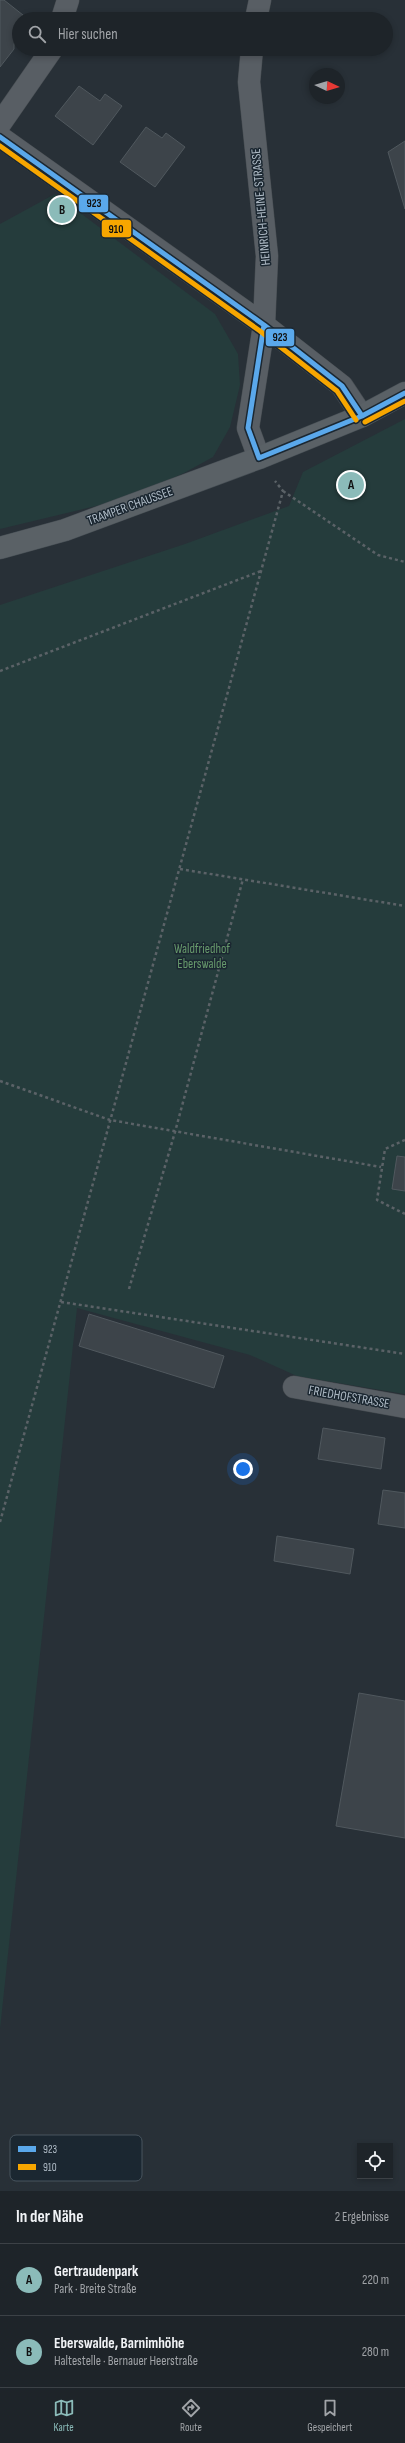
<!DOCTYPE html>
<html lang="de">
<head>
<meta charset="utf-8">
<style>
  body { margin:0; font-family:"Sofia Sans Condensed",sans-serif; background:#262c31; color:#f1f3f6 }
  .controls { position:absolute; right:12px; bottom:12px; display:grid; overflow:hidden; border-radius:0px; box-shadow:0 2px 6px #0003 }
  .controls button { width:36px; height:36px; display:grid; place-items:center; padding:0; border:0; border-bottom:1px solid #3c4146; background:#1e2429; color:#f1f3f6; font:20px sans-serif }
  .compass { position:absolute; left:309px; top:68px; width:36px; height:36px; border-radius:50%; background:#1e2429; box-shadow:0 2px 6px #0003; rotate:94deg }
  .you { position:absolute; left:243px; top:1469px; width:14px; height:14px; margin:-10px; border:3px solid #fff; border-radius:50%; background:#1a73e8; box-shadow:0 0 0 6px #1a73e833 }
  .badge { display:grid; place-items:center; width:26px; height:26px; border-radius:50%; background:#8bbbb9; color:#111; font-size:13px; font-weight:700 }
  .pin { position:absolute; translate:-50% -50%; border:2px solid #fff; box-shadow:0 1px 4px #0006 }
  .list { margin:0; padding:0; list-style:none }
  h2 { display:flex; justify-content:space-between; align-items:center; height:52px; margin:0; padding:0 16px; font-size:17px }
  h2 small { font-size:13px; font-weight:400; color:#a1a4a8 }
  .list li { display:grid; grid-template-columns:26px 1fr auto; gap:12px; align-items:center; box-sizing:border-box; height:72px; padding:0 16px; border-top:1px solid #3c4146 }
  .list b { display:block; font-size:15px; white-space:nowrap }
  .list p { margin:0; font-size:13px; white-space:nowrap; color:#a1a4a8 }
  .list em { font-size:13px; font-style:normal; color:#a1a4a8 }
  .icon { flex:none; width:22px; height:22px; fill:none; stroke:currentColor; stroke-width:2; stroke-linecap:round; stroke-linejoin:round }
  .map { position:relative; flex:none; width:405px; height:2191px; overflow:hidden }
  .search { position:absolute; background:#1e2429; box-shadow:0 2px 6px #0003; left:12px; right:12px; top:12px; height:44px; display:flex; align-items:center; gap:10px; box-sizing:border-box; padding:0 14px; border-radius:22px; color:#a1a4a8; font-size:15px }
  .sheet { height:196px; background:#1e2429 }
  nav { display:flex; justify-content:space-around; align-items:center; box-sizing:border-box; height:56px; border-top:1px solid #3c4146; background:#1e2429; font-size:11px; color:#a1a4a8 }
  nav a { display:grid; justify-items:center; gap:2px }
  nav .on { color:#8bbbb9 }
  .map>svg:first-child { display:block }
  .green { fill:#253c3c }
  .building { fill:#3d444a; stroke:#50585e }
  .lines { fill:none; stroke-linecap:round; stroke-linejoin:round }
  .street-casing { stroke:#464c51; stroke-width:23 }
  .primary-casing { stroke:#454d53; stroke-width:23 }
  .path { stroke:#5b6267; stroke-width:2.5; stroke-dasharray:3 3; stroke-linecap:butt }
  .street { stroke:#585e64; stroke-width:22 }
  .primary { stroke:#5a6166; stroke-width:22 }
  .bus-1-casing { stroke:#1b2731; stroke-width:8 }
  .bus-2-casing { stroke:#1b2731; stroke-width:8 }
  .bus-1 { stroke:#5aa8eb; stroke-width:5 }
  .bus-2 { stroke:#f7a600; stroke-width:5 }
  .labels { text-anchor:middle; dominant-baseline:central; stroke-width:3; stroke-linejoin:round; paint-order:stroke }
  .street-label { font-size:13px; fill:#b1bdc8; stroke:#1b2731 }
  .park-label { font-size:13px; fill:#679a6c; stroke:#1b2731 }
  .key { fill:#1b2731; stroke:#48545e; stroke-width:1 }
  .key-label { font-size:11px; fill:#b1bdc8 }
  .line-badge { stroke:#1b2731; stroke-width:1.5 }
  .pale-badge-label { font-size:11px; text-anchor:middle; font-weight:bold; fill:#111 }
</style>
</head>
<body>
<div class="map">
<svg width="405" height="2191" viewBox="0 0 405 2191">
  <rect width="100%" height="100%" fill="#283037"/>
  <path class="green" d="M55,194L215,314L238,354L240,385L230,427L213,457L184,473L125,499L0,529V224Z
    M405,419V1394L297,1376L250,1355L77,1308L0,2029V605L185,544L289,506L303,472Z"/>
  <path class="building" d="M0,0H4L28,19H19V37L14,44V49L0,67Z
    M79,86L100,101L105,94L122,106L93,145L55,116Z
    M146,127L162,138L166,133L185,147L155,187L120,162Z
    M405,141V209L388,152Z
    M397,1156L405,1157V1191L392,1189Z
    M89,1314L224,1356L214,1388L79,1346Z
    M323,1428L385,1438L381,1469L318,1459Z
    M383,1490L405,1493V1528L378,1524Z
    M277,1536L354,1549L350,1574L274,1561Z
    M359,1693L405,1701V1838L336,1826Z"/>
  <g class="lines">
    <g class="street-casing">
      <path id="street" d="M62,19L68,0
        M256,19L260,0
        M252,49L249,82L267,256L264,325L248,428L259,458
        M0,124L52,49
        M0,137L264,325L342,386L362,416
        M294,1387L405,1407"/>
    </g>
    <g class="primary-casing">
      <path id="primary" d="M0,548L65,530L259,458L362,416L405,393"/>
    </g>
    <path class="path" d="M283,491L378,555L405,562
      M0,671L261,571
      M180,869L405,906
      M0,1081L110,1120L381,1167
      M405,1140L385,1149L377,1200L405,1214
      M129,1289L175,1132L243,879
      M61,1302L405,1354
      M0,1522L283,491L275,481"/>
    <use href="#street" class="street"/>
    <use href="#primary" class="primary"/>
    <g class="bus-1-casing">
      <path id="bus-1" d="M0,137L264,325L342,386L362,416
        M259,458L362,416L405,393
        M259,458L248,428L264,325"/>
    </g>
    <g class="bus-2-casing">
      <path id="bus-2" d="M0,146L260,331L337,391L356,420
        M365,422L405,401"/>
    </g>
    <use href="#bus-1" class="bus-1"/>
    <use href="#bus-2" class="bus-2"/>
  </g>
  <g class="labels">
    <g class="street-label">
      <text transform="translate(261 207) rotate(-95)">HEINRICH-HEINE-STRASSE</text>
      <text transform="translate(130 506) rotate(-20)">TRAMPER CHAUSSEE</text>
      <text transform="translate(349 1397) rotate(10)">FRIEDHOFSTRASSE</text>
    </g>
    <g class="park-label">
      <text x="202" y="949">Waldfriedhof<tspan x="202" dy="15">Eberswalde</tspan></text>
    </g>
  </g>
  <rect x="10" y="2135" width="132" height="46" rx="6" class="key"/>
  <rect x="18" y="2146" width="18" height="6" fill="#5aa8eb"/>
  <rect x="18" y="2164" width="18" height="6" fill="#f7a600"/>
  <g class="key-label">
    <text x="43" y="2153">923</text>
    <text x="43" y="2171">910</text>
  </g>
  <g class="line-badge">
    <rect x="78" y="194" width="31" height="19" rx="4" fill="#5aa8eb"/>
    <rect x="101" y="219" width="31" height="19" rx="4" fill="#f7a600"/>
    <rect x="265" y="328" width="30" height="19" rx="4" fill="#5aa8eb"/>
  </g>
  <g class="pale-badge-label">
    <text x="94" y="207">923</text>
    <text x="116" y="233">910</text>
    <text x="280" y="341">923</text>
  </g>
</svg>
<div class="controls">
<button><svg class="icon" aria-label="locate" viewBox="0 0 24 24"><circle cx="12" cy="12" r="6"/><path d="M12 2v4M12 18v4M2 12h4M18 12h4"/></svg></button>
</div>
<svg class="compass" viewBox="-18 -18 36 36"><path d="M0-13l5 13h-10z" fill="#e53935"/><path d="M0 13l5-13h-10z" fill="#a1a4a8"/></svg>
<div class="you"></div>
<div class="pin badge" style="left:351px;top:485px">A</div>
<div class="pin badge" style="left:62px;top:210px">B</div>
<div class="search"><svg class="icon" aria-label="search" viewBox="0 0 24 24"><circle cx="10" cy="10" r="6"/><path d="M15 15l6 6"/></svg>Hier suchen</div>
</div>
<section class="sheet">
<h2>In der Nähe<small>2 Ergebnisse</small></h2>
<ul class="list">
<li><span class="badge">A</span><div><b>Gertraudenpark</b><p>Park · Breite Straße</p></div><em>220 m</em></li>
<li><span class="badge">B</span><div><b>Eberswalde, Barnimhöhe</b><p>Haltestelle · Bernauer Heerstraße</p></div><em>280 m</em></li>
</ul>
</section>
<nav>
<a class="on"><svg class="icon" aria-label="map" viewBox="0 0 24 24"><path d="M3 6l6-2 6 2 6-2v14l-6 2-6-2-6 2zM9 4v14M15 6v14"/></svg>Karte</a>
<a><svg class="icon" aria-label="directions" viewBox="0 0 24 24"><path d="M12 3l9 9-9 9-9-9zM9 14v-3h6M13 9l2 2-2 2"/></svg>Route</a>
<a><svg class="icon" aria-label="saved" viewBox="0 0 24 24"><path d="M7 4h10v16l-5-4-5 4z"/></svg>Gespeichert</a>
</nav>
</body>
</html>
